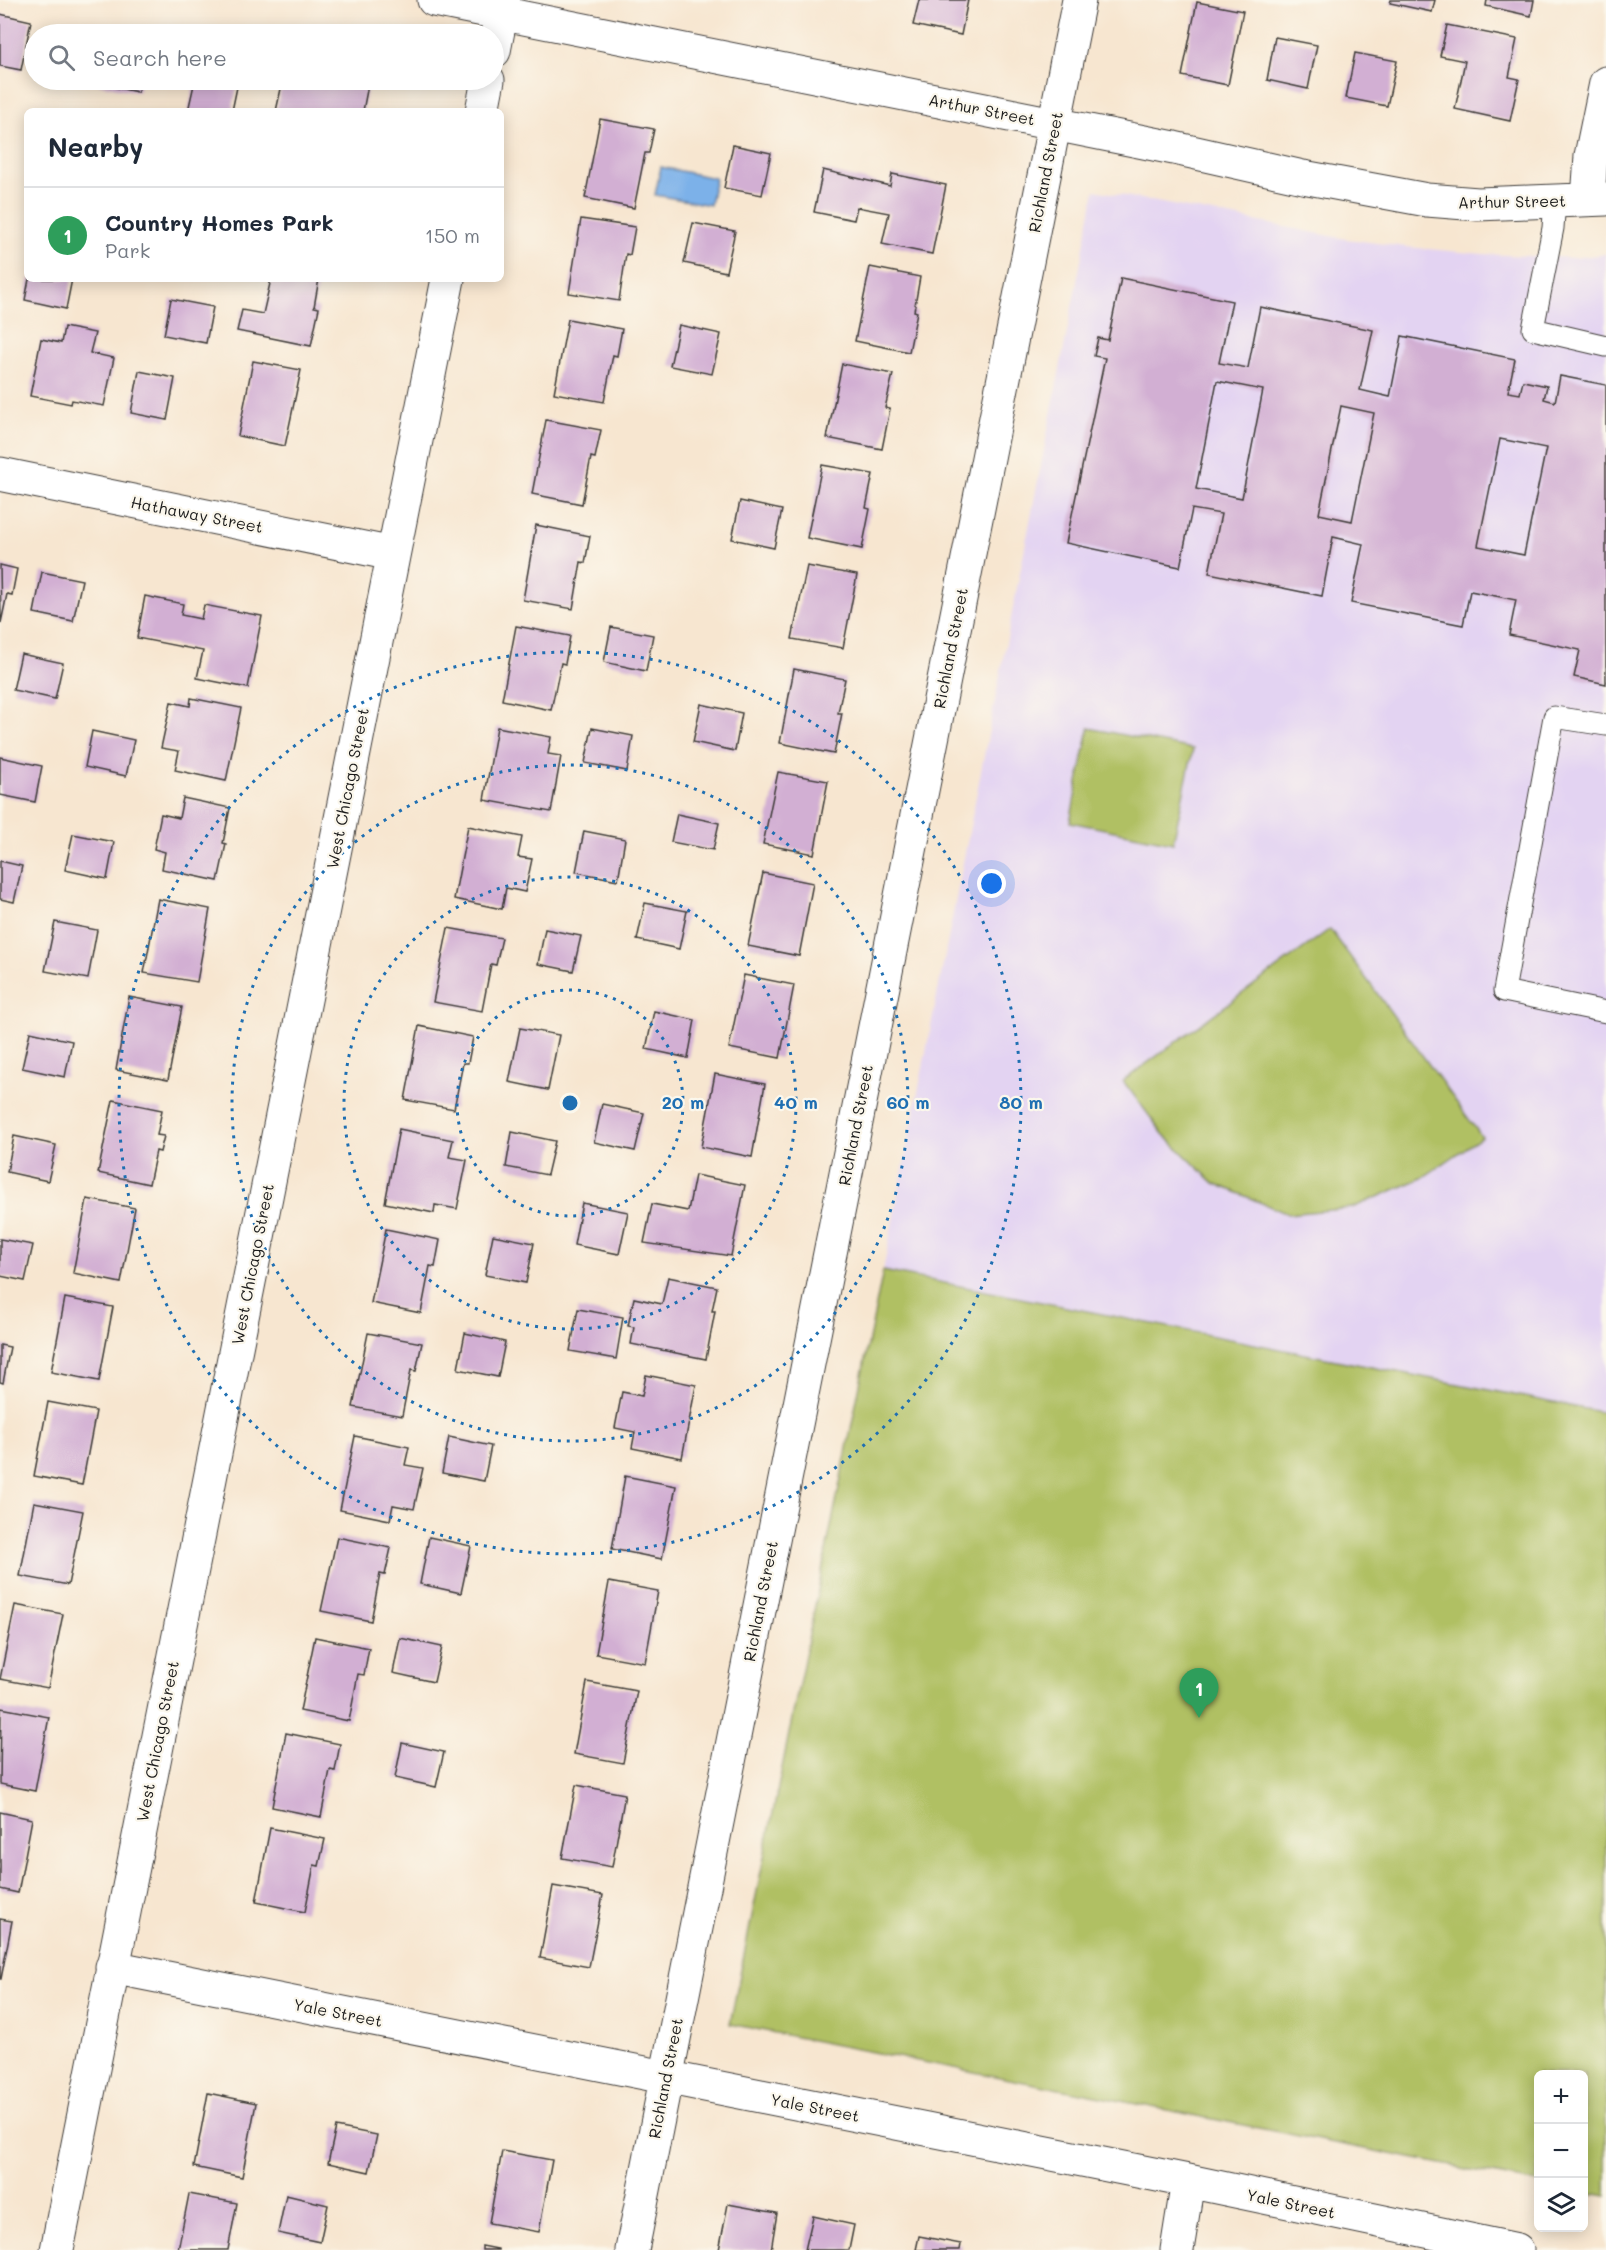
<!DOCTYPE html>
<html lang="en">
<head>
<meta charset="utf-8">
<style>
  body { margin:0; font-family:Mali,sans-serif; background:#f6f6f7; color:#1f2937 }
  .controls { position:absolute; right:18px; bottom:18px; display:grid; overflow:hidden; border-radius:9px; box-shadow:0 3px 15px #0003 }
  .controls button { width:54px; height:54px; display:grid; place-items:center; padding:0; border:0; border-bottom:2px solid #e0e1e3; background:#fff; color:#1f2937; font:30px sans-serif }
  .you { position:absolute; left:992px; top:884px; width:21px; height:21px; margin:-15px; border:4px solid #fff; border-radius:50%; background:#1a73e8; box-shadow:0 0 0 9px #1a73e833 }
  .badge { display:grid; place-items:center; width:39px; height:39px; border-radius:50%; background:#1f6fb2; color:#fff; font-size:20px; font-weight:700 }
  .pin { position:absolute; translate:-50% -50px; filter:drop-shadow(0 2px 3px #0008) }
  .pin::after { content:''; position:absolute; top:32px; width:21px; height:18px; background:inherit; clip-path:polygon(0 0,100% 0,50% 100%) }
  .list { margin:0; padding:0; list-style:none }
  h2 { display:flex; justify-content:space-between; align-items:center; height:78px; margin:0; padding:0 24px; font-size:26px }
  h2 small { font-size:20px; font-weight:400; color:#747a83 }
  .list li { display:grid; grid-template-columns:39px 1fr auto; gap:18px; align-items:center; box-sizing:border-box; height:96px; padding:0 24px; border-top:2px solid #e0e1e3 }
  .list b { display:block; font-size:22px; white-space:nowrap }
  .list p { margin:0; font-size:20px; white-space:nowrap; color:#747a83 }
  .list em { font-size:20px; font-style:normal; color:#747a83 }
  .icon { flex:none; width:33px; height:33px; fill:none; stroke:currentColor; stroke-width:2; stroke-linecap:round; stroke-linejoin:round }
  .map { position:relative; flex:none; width:1606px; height:2250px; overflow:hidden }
  .search { position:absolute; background:#fff; box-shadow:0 3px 15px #0003; left:24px; top:24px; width:480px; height:66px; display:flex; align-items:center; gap:15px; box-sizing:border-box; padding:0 21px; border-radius:33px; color:#747a83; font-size:22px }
  .panel { position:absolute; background:#fff; box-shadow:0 3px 15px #0003; left:24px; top:108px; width:480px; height:174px; border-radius:9px }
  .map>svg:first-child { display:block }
  .built { fill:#e3d3f2 }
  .green { fill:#b0c063; stroke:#666e40; stroke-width:1.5 }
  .water { fill:#7bb1e9; stroke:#4c6682; stroke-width:1.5 }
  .building { fill:#d2afd3; fill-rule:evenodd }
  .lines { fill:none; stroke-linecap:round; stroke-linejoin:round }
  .lane-casing { stroke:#3d3a37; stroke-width:23 }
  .street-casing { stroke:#3d3a37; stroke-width:35 }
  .lane { stroke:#fff; stroke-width:21 }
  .street { stroke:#fff; stroke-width:33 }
  .ring { fill:none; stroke:#1f6fb2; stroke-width:3; stroke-dasharray:3 6 }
  .labels { text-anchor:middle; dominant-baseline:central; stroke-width:4.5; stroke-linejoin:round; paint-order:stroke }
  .street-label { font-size:16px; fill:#1c1c1c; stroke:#fbf7ec }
  .centre { fill:#1f6fb2; stroke:#fbf7ec; stroke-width:3 }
  .ring-label { font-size:18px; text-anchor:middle; font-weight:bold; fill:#1f6fb2; stroke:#fbf7ec; stroke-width:4.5; stroke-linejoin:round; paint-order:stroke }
</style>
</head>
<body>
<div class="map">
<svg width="1606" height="2250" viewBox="0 0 1606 2250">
  <rect width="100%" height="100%" fill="#fbf7ec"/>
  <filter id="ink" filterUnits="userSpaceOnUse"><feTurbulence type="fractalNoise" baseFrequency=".0167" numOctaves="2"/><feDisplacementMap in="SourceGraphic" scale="12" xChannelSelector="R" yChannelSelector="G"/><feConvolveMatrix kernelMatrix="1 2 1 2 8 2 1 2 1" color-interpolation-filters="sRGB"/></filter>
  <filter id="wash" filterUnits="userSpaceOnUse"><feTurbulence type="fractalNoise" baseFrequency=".008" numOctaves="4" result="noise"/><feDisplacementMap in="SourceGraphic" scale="24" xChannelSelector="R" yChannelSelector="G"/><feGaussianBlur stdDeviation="1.35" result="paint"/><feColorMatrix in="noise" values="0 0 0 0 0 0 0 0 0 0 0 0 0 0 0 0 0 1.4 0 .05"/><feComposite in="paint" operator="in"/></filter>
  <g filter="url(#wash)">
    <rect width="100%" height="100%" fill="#f7e6d0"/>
    <path class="built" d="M1095,190L1346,239L1406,247L1482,254L1574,258L1606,254V1413L883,1271Z"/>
    <path class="green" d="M1089,728L1193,749L1173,843L1070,822Z
      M1330,929L1482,1137L1422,1178L1352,1208L1288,1214L1214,1183L1163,1134L1123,1081Z
      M883,1271L1606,1413V2196L1584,2192V2074H1538V2183L730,2024Z"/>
    <path class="water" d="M661,167L715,178L710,205L655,195Z"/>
    <g id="blocks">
      <path class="building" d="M919,0H968L961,35L913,25Z
        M1391,0H1435L1432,12L1390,3Z
        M1487,0H1534L1531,16L1486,6Z
        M1197,2L1243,11L1228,85L1182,76Z
        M0,14L31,21L21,70L0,66Z
        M1447,25L1517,39L1509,77L1519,79L1510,121L1455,109L1465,61L1440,56Z
        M76,27L105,34H74Z
        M1275,37L1317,45L1308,89L1267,80Z
        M1355,53L1397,61L1387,106L1346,98Z
        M195,80L237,87L232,111H188Z
        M283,80H369L363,111H276Z
        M83,81V80H141L138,92Z
        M600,119L654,129L649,153H645L634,208L585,198Z
        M733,145L771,153L762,195L724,188Z
        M823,170L890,186L892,174L946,185L932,254L882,244L889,213L857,207L854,220L814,212Z
        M581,219L635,227L630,255L626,254L619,301L569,293Z
        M693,223L735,231L726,272L684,263Z
        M870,267L920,277L914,311L917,312L909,352L855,341Z
        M1121,278L1232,301L1219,363L1248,368L1260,307L1373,330L1360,390L1390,397L1402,336L1515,359L1508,392L1520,394L1523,381L1547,386L1544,399L1555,402L1560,376L1606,385V684L1574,677L1580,650L1509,635L1516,600L1470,591L1463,625L1351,603L1363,544L1333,537L1322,596L1209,573L1221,514L1192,509L1180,567L1066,543L1105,358L1094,356L1098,338L1108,340ZM1217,381L1263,390L1242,498L1196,489ZM1341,406L1374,413L1352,521L1319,514ZM1500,439L1546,448L1524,555L1478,546Z
        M29,279H72L66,309L25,300Z
        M271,279H319L314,307L319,308L311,346L237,331L242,310L263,314Z
        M171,299L213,307L206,343L164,335Z
        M568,319L622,329L617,356L613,355L604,402L554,393Z
        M679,325L721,334L712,374L670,366Z
        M64,327L95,333L90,353L114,358L104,406L72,400L71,404L30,396L41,339L61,343Z
        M253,361L301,370L285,446L238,436Z
        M842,364L893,374L885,408L890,409L882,449L827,438Z
        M139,371L175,378L167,420L131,413Z
        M546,420L601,430L595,458L591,457L582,504L532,494Z
        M822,465L873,474L866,508L870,509L862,549L807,538Z
        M740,501L782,510L774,548L732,539Z
        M536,525L590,536L585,563L581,562L573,609L523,600Z
        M0,565L17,569L12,595L7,594L1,623Z
        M807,566L857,575L843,648L792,639Z
        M42,572L82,580L73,621L34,613Z
        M145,596L183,604L181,615L201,619L204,605L262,616L248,688L197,678L203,651L137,638Z
        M516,626L570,636L565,664L561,663L551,710L502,700Z
        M611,627L653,635L646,671L604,662Z
        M21,654L63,663L55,699L13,690Z
        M794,669L845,679L838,713H842L834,754L780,743Z
        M191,698L241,708L226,781L175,770L179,751L161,748L171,702L190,706Z
        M701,704L742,713L735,751L693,742Z
        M497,727L551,737L548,754L561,756L551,812L484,800Z
        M592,728L633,736L627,771L585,763Z
        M92,731L134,740L126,776L85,767Z
        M0,757L42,766L35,802L0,795Z
        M778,772L828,781L814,854L763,844Z
        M183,798L230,808L223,843L226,844L218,881L162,869L165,852L154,849L161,814L179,818Z
        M677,814L719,823L713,850L671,842Z
        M468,826L522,837L518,857L532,859L525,892L506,888L502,909L454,899Z
        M584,831L625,839L618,880L576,872Z
        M73,834L114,842L107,879L65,870Z
        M0,861L22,866L14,902L0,899Z
        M763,873L813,883L799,956L748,946Z
        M158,899L210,909L197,982L144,973Z
        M645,903L687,911L679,949L637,940Z
        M55,922L97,930L88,979L45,971Z
        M448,928L502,938L496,965L491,964L482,1011L433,1002Z
        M545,929L581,936L573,971L538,964Z
        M744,975L794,985L780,1058L729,1048Z
        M129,997L182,1007L168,1080L116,1070Z
        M654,1011L695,1020L688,1058L646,1049Z
        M419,1026L473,1037L468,1063H463L454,1109L405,1100Z
        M520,1028L559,1035L548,1090L509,1082Z
        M30,1032L72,1041L65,1077L22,1068Z
        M715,1074L765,1084L752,1157L701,1147Z
        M113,1100L162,1110L157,1135L164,1136L160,1152L156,1151L149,1184L98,1173Z
        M602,1104L644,1113L635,1151L594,1142Z
        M399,1129L453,1140L449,1157L467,1160L457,1209L435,1205L434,1213L385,1203Z
        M512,1132L555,1141L547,1175L506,1167Z
        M14,1136L56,1145L48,1181L7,1172Z
        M695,1175L745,1185L731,1256L644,1243L652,1204L688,1211Z
        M87,1199L135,1208L121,1283L73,1273Z
        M582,1203L628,1212L619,1254L574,1245Z
        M386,1229L440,1240L435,1267L430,1266L421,1313L371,1303Z
        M493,1235L534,1243L526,1283L485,1275Z
        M0,1239L33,1245L25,1281L0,1276Z
        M668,1277L717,1287L712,1311H715L706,1359L631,1344L634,1327L628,1326L634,1298L662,1304Z
        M65,1298L113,1307L99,1381L51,1372Z
        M578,1309L623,1317L616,1359L570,1351Z
        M368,1333L422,1343L416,1371L411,1370L402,1416L353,1407Z
        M465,1333L505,1342L498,1377L458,1369Z
        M0,1345L10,1347L3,1383L0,1382Z
        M646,1375L696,1385L682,1458L632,1448L635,1432L615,1428L622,1392L642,1396Z
        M48,1402L96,1411L82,1485L34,1476Z
        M355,1436L409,1447L405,1465L423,1468L414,1509L393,1505L390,1520L340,1510Z
        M449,1437L491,1446L484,1481L442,1473Z
        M625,1476L676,1486L662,1559L612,1549Z
        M34,1502L83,1511L68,1585L20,1576Z
        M337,1537L391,1548L385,1575L380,1574L371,1621L321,1611Z
        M429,1537L471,1546L461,1593L420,1584Z
        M609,1582L658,1591L645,1663L596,1654Z
        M15,1605L63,1614L48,1688L0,1679Z
        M315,1637L369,1648L364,1675L358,1674L349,1721L300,1711Z
        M400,1638L442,1647L434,1682L393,1673Z
        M587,1682L637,1691L623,1763L574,1754Z
        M1,1708L49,1717L35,1791L0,1784Z
        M286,1733L340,1744L335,1771L330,1770L321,1817L272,1807Z
        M402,1743L444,1752L436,1787L395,1778Z
        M576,1785L625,1794L612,1867L562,1858Z
        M0,1812L32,1819L18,1893L0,1889Z
        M270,1828L325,1839L319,1866L314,1865L305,1912L256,1902Z
        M553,1886L603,1895L589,1967L540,1958Z
        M0,1919L12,1921L1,1979H0Z
        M208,2093L256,2103L242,2177L194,2167Z
        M336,2127L377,2135L369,2172L328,2163Z
        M502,2151L552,2160L539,2232L489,2223Z
        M189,2194L237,2203L228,2250H178Z
        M286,2195L328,2205L320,2242L278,2233Z
        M728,2204L777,2213L771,2250H719Z
        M813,2216L854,2225L849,2250H805Z
        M919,2236L961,2244L960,2250H916Z
        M482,2246L498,2249V2250H482Z"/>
    </g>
  </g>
  <g filter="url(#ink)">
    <use href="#blocks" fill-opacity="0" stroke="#3d3a37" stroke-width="1.5"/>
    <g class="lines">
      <g class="lane-casing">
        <path id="lane" d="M1555,200L1553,228L1533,329L1606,346
          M1606,725L1554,717L1504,991L1606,1012"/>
      </g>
      <g class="street-casing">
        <path id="street" d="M434,0L1174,148L1303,177L1427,200L1478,204L1606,199
          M494,51L504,0
          M482,111L488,80
          M1588,199L1591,156L1606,83
          M0,474L393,554
          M112,1967L1188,2181L1517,2250
          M57,2250L448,279
          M632,2250L1079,0
          M1177,2250L1188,2181"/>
      </g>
      <use href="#lane" class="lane"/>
      <use href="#street" class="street"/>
    </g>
  </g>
  <g class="ring">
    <circle cx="570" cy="1103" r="113"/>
    <circle cx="570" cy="1103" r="226"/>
    <circle cx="570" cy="1103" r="338"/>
    <circle cx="570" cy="1103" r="451"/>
  </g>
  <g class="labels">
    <g class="street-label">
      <text transform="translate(982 109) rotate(11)">Arthur Street</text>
      <text transform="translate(1045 172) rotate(-79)">Richland Street</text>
      <text transform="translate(1512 201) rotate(-1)">Arthur Street</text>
      <text transform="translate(197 514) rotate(11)">Hathaway Street</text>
      <text transform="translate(950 648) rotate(-79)">Richland Street</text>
      <text transform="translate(347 788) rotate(-79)">West Chicago Street</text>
      <text transform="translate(855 1125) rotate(-79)">Richland Street</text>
      <text transform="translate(252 1264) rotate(-79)">West Chicago Street</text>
      <text transform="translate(760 1601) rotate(-79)">Richland Street</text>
      <text transform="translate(157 1741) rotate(-79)">West Chicago Street</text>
      <text transform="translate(338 2012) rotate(11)">Yale Street</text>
      <text transform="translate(665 2078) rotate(-79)">Richland Street</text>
      <text transform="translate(815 2107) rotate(11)">Yale Street</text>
      <text transform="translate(1291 2203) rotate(12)">Yale Street</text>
    </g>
  </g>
  <circle cx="570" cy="1103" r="9" class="centre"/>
  <g class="ring-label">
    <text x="683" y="1109">20 m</text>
    <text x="796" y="1109">40 m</text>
    <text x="908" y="1109">60 m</text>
    <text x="1021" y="1109">80 m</text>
  </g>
</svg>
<div class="controls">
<button>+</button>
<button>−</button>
<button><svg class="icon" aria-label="layers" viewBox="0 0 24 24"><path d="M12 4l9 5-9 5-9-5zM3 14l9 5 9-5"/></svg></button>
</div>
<div class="you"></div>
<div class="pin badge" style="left:1199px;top:1718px;background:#2e9e5b">1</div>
<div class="search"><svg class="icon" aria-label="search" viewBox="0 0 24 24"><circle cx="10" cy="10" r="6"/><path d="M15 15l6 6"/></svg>Search here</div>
<section class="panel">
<h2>Nearby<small></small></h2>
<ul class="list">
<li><span class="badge" style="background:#2e9e5b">1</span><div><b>Country Homes Park</b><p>Park</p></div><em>150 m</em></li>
</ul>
</section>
</div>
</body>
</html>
